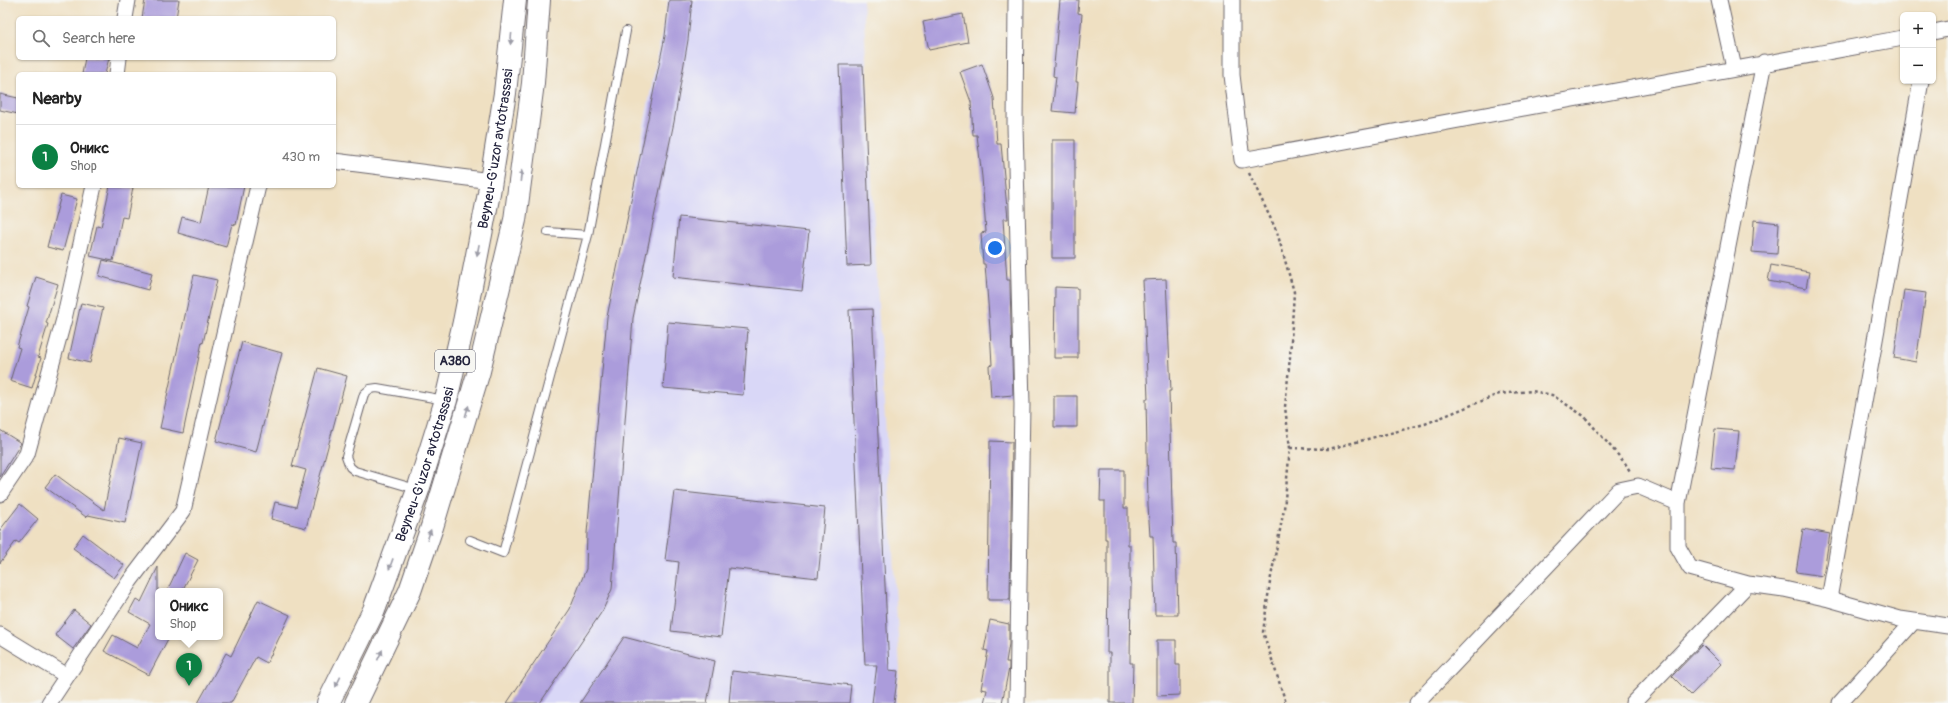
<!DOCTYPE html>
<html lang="en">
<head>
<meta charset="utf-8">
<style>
  body { margin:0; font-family:Pangolin,sans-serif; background:#f2f2f2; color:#222 }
  .controls { position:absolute; right:12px; top:12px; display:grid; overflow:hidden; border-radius:6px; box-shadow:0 1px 3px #0004 }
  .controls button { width:36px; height:36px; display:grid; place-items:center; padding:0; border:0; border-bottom:1px solid #e0e0e0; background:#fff; color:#222; font:20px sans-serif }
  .you { position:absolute; left:995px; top:248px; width:14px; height:14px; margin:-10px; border:3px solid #fff; border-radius:50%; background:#1a73e8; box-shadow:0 0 0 6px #1a73e833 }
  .badge { display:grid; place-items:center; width:26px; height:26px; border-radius:50%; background:#0b8043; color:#fff; font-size:13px; font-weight:700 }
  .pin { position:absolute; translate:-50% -33px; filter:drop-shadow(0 1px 2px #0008) }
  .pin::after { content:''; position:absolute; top:21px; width:14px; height:12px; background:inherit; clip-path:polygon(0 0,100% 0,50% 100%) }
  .popup { position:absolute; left:155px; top:588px; width:68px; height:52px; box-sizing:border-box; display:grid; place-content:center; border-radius:6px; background:#fff; filter:drop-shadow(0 1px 3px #0005); font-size:13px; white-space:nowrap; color:#767676 }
  .popup b { font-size:15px; color:#222 }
  .popup::after { content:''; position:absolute; left:50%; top:100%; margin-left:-8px; border:8px solid transparent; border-top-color:#fff }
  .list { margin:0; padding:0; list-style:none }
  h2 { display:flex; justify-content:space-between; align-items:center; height:52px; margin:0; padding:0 16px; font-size:17px }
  h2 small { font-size:13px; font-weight:400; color:#767676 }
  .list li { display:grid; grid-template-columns:26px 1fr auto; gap:12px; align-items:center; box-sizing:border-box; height:64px; padding:0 16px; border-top:1px solid #e0e0e0 }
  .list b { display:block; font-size:15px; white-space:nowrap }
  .list p { margin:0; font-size:13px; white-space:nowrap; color:#767676 }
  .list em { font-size:13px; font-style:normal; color:#767676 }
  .icon { flex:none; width:22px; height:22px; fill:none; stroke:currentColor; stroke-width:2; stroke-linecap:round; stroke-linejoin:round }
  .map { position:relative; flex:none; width:1948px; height:703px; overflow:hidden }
  .search { position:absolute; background:#fff; box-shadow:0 1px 3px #0004; left:16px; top:16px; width:320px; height:44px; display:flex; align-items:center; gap:10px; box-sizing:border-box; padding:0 14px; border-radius:6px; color:#767676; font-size:15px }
  .panel { position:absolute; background:#fff; box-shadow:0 1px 3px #0004; left:16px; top:72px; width:320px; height:116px; border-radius:6px }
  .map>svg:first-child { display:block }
  .built { fill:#d9d7f7 }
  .building { fill:#ab9cdb }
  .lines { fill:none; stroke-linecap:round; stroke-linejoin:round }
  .lane-casing { stroke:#6a646a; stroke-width:10 }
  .street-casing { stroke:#6a646a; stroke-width:17 }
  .highway-casing { stroke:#6a646a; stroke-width:24 }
  .path { stroke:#6a646a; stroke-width:2.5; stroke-dasharray:3 3; stroke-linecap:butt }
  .lane { stroke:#fff; stroke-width:8 }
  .street { stroke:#fff; stroke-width:15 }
  .highway { stroke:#fff; stroke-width:22 }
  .oneway { fill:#9c9ca7 }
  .labels { text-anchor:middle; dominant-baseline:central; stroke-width:3; stroke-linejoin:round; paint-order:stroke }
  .shield { fill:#f6f6f2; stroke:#626272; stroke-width:1 }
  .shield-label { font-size:13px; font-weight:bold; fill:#22223b }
  .street-label { font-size:14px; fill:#22223b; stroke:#f6f6f2 }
</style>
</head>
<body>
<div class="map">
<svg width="1948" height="703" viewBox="0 0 1948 703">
  <rect width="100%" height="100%" fill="#f6f6f2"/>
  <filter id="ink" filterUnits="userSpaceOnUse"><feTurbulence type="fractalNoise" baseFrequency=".025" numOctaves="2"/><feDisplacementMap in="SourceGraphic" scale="8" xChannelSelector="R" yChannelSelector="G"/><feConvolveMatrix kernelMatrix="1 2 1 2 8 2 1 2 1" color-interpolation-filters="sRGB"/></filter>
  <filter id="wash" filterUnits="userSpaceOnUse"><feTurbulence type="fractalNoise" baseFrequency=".012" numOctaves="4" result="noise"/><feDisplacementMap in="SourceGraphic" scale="16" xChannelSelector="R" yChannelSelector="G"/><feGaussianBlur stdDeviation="0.9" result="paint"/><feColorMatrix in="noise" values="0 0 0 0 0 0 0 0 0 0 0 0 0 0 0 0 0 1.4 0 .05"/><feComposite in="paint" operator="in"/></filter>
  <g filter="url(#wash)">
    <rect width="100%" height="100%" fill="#efe0c2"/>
    <path class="built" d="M668,0H863L878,303L900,669L895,703H508L571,609L586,568L609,308Z"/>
    <g id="blocks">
      <path class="building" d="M145,0H179L176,18H142Z
        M669,0H692L688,40L674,122L633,318L612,589L603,610L540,703H507L570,609L586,569L587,533L607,317L665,36Z
        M1060,0H1079L1078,13L1082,14L1076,82H1078L1075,113L1052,111L1056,77L1053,76Z
        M963,14L968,42L929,50L923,22Z
        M85,58H109L105,74H82Z
        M982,64L994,98L997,144H1001L1008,219H1003L1007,280H1010V285L1013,395L991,397L989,366L992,365L990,329L985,264H983L981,233L986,232L982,177L977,135H973L971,102L960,72Z
        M839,65H863L871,265L847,266Z
        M0,94L18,98V114L0,110Z
        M1052,140H1075V258H1052Z
        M110,186L133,188L127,218L122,217L113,261L90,256L97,226L101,227Z
        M209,186H244L236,225L232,224L226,247L178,233L182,217L201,222Z
        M61,195L77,199L63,251L47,247Z
        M679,217L809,231L802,291L673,277Z
        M1754,220L1779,223L1777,254L1752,252Z
        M103,260L152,273L148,290L99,276Z
        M1771,265L1809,272L1806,288L1768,281Z
        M194,275L217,280L203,343L202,342L183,433L160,428Z
        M36,277L58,284L46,323L48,324L38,357L41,358L32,388L10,381L20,348L17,347L29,307L27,306Z
        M1166,279L1171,391H1169L1173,543H1176L1178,615H1155L1153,536H1150L1148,505L1146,399H1148L1143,280Z
        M1055,287L1078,288V358H1054Z
        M1904,290L1926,293L1916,362L1894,358Z
        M81,303L103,308L90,363L69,358Z
        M872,309L889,670L898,671L894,703H872L877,665H865L849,310Z
        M668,322L748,329L743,395L663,388Z
        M242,342L282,353L256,452L216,441Z
        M318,368L347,376L306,528L271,519L275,502L296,507L306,470L292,466Z
        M1054,396H1077V427H1054Z
        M1715,429L1739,431L1735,470L1711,468Z
        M0,430L21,443L0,477Z
        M119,438L142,443L125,523L88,515L86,517L45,487L55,474L104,510Z
        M990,441L1012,442L1010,600H988Z
        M1101,470H1124V508H1128V545H1130V583H1131L1130,663H1133L1132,703H1110V653H1107L1108,576H1107V539H1105V501H1100Z
        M674,491L825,508L818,578L729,568L721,637L671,631L679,562L665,560Z
        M20,504L38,519L19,543L16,541L0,563V530Z
        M1803,529L1830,534L1823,576L1796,572Z
        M83,534L124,565L114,578L73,548Z
        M185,553L198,560L182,591H167Z
        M158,567V637H169L149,675L104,651L113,635L137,648L150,624L129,612L136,599L141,602Z
        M258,600L290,615L267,663L256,657L231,703H198L226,653L231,656Z
        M74,610L91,624L73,649L55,635Z
        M990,620L1009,624V644L1006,662H1009V668L1002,703H984L987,690L981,689L988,651L984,650Z
        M624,637L715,661L707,703H580Z
        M1157,640H1176V665H1180V695L1157,696Z
        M1702,645L1721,664L1691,695L1672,676Z
        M732,671L851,685L849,703H729Z"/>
    </g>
  </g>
  <g filter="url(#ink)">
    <use href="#blocks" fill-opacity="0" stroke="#6a646a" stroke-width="1"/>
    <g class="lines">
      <g class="lane-casing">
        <path id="lane" d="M588,235L626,31
          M416,489L355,471L350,467L346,456L364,394L370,389L377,388L445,400
          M470,540L503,553L588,235L548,232"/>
      </g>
      <g class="street-casing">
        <path id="street" d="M1016,0L1015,125L1022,405L1017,703
          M1232,0V75L1242,160L1903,38
          M1719,0L1734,68
          M125,18L128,0
          M1933,32L1948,29
          M1764,62L1678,503V547L1690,568L1748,584L1784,589L1829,599L1900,619L1948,626
          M117,74L119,58
          M334,161L491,181
          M0,494L27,454L64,319L94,186
          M1829,599L1921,81
          M0,635L67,676
          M49,703L130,581L183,511L258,186
          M1417,703L1619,490L1638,486L1678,503
          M1633,703L1748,584
          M1840,703L1914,621"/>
      </g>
      <g class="highway-casing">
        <g id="highway">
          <path id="s1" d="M328,703L374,610L418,490L446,400L464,322L489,193L505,93L515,0"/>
          <path d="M356,703L410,591L432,527L479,371L515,220L533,83L539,0"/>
        </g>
      </g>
      <path class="path" d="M1249,173L1277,232L1294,292L1290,357L1285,407L1290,448L1284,509L1270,582L1263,632L1286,703
        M1290,448L1329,449L1425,424L1499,394L1532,391L1552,395L1584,416L1625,463L1631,473"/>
      <use href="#lane" class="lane"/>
      <use href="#street" class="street"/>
      <use href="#highway" class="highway"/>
    </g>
    <defs><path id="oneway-solid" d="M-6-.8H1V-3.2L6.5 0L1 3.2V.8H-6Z"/></defs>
    <g class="oneway">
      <use href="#oneway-solid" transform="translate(511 39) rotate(96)"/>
      <use href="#oneway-solid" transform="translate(521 176) rotate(-83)"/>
      <use href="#oneway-solid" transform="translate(478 250) rotate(101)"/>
      <use href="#oneway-solid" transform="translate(467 411) rotate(-73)"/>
      <use href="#oneway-solid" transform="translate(429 535) rotate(-71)"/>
      <use href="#oneway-solid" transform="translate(391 564) rotate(110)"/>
      <use href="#oneway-solid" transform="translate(380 655) rotate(-65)"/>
      <use href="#oneway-solid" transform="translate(338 682) rotate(116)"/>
    </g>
  </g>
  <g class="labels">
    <rect class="shield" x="435" y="350" width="40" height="22" rx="3"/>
    <g class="shield-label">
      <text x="455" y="361">A380</text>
    </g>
    <g class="street-label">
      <text stroke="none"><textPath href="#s1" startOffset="582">Beyneu-G'uzor avtotrassasi</textPath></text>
      <text stroke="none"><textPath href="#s1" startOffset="258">Beyneu-G'uzor avtotrassasi</textPath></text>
    </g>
  </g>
</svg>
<div class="controls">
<button>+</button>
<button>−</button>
</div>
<div class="you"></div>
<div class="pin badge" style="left:189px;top:686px">1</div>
<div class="popup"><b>Оникс</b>Shop</div>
<div class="search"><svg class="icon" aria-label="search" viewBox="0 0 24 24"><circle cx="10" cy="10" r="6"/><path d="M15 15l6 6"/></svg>Search here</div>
<section class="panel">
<h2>Nearby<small></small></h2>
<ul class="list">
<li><span class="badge">1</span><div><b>Оникс</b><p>Shop</p></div><em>430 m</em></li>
</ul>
</section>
</div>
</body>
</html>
